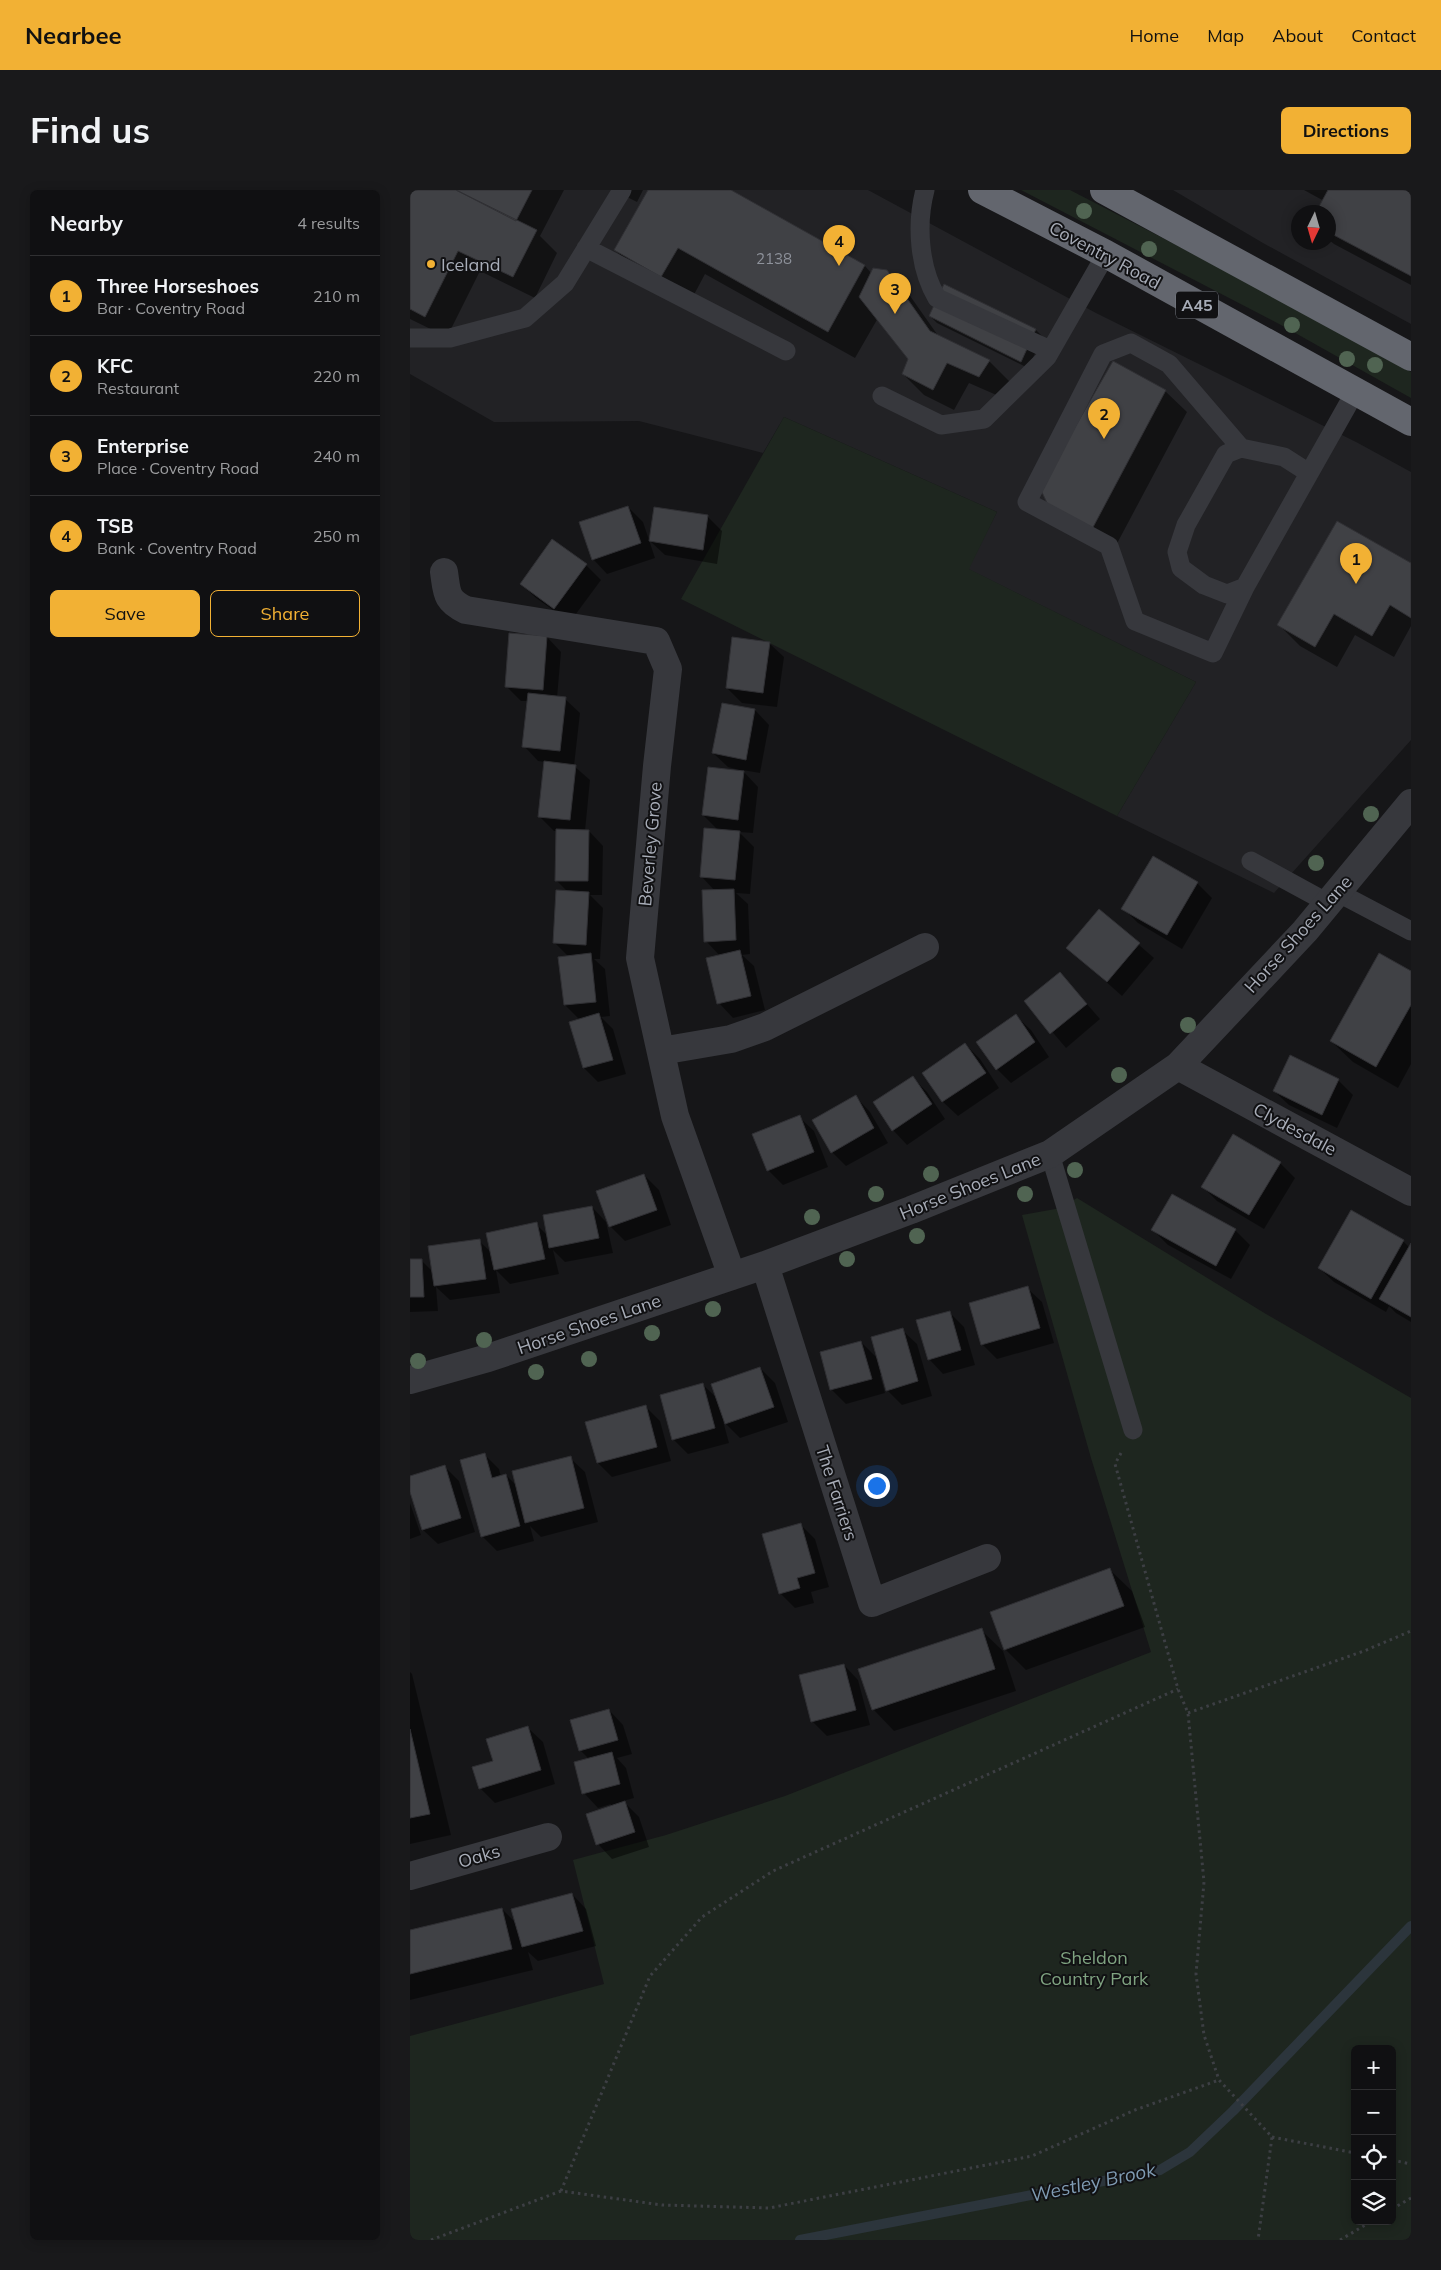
<!DOCTYPE html>
<html lang="en">
<head>
<meta charset="utf-8">
<style>
  body { margin:0; font-family:Mulish,sans-serif; background:#19191b; color:#f1f3f6 }
  .controls { position:absolute; right:15px; bottom:15px; display:grid; overflow:hidden; border-radius:8px; box-shadow:0 2px 12px #0003 }
  .controls button { width:45px; height:45px; display:grid; place-items:center; padding:0; border:0; border-bottom:1px solid #303032; background:#101012; color:#f1f3f6; font:25px sans-serif }
  .compass { position:absolute; left:881px; top:15px; width:45px; height:45px; border-radius:50%; background:#101012; box-shadow:0 2px 12px #0003; rotate:185deg }
  .you { position:absolute; left:466px; top:1295px; width:18px; height:18px; margin:-12px; border:4px solid #fff; border-radius:50%; background:#1a73e8; box-shadow:0 0 0 8px #1a73e833 }
  .badge { display:grid; place-items:center; width:32px; height:32px; border-radius:50%; background:#f2b134; color:#111; font-size:16px; font-weight:700 }
  .pin { position:absolute; translate:-50% -41px; filter:drop-shadow(0 1px 2px #0008) }
  .pin::after { content:''; position:absolute; top:26px; width:18px; height:15px; background:inherit; clip-path:polygon(0 0,100% 0,50% 100%) }
  .list { margin:0; padding:0; list-style:none }
  h2 { display:flex; justify-content:space-between; align-items:center; height:65px; margin:0; padding:0 20px; font-size:21px }
  h2 small { font-size:16px; font-weight:400; color:#9c9d9f }
  .list li { display:grid; grid-template-columns:32px 1fr auto; gap:15px; align-items:center; box-sizing:border-box; height:80px; padding:0 20px; border-top:1px solid #303032 }
  .list b { display:block; font-size:19px; white-space:nowrap }
  .list p { margin:0; font-size:16px; white-space:nowrap; color:#9c9d9f }
  .list em { font-size:16px; font-style:normal; color:#9c9d9f }
  .actions { display:flex; gap:10px; padding:15px 20px }
  .actions a { flex:1; padding:11px 0; border:1px solid #f2b134; border-radius:8px; text-align:center; font-size:18px; color:#f2b134 }
  .actions .main { background:#f2b134; color:#111 }
  .icon { flex:none; width:28px; height:28px; fill:none; stroke:currentColor; stroke-width:2; stroke-linecap:round; stroke-linejoin:round }
  .map { position:relative; flex:none; width:1001px; height:2050px; overflow:hidden; border-radius:8px }
  header { display:flex; align-items:center; gap:30px; box-sizing:border-box; height:70px; padding:0 25px; background:#f2b134; color:#111 }
  header strong { font-size:24px }
  nav { display:flex; gap:28px; margin-inline-start:auto; font-size:18px }
  .intro { display:flex; align-items:center; justify-content:space-between; box-sizing:border-box; height:120px; padding:0 30px }
  h1 { margin:0; font-size:35px }
  .button { padding:12px 22px; border-radius:8px; background:#f2b134; color:#111; font-size:18px; font-weight:700 }
  main { display:flex; gap:30px; padding:0 30px }
  aside { flex:1; background:#101012; border-radius:8px; box-shadow:0 2px 12px #0003 }
  .map>svg:first-child { display:block }
  .built { fill:#222225; fill-rule:evenodd }
  .green { fill:#1e261f; fill-rule:evenodd }
  .shadow { fill:#0007 }
  .lines { fill:none; stroke-linecap:round; stroke-linejoin:round }
  .stream { stroke:#2c353c; stroke-width:10 }
  .building { fill:#404145; stroke:#303034 }
  .path { stroke:#3d3f44; stroke-width:3; stroke-dasharray:2.5 4; stroke-linecap:butt }
  .lane { stroke:#37383d; stroke-width:19 }
  .street { stroke:#37383d; stroke-width:28 }
  .highway { stroke:#63666e; stroke-width:28 }
  .tree { fill:#506452 }
  .poi-dot { fill:#f2b134; stroke:#111113; stroke-width:2 }
  .labels { text-anchor:middle; dominant-baseline:central; stroke-width:4; stroke-linejoin:round; paint-order:stroke }
  .number-label { font-size:15px; fill:#8e929b }
  .shield { fill:#111113; stroke:#7b7e86; stroke-width:1 }
  .shield-label { font-size:16px; font-weight:bold; fill:#a8adb8 }
  .street-label { font-size:18px; fill:#a8adb8; stroke:#111113 }
  .poi-label { font-size:18px; fill:#a8adb8; stroke:#111113; text-anchor:start }
  .park-label { font-size:18px; fill:#7fa381; stroke:#111113 }
  .water-label { font-size:19px; font-style:italic; fill:#7f9bb3; stroke:#111113 }
</style>
</head>
<body>
<header>
<strong>Nearbee</strong>
<nav><a>Home</a><a>Map</a><a>About</a><a>Contact</a></nav>
</header>
<div class="intro"><h1>Find us</h1><a class="button">Directions</a></div>
<main>
<aside>
<h2>Nearby<small>4 results</small></h2>
<ul class="list">
<li><span class="badge">1</span><div><b>Three Horseshoes</b><p>Bar · Coventry Road</p></div><em>210 m</em></li>
<li><span class="badge">2</span><div><b>KFC</b><p>Restaurant</p></div><em>220 m</em></li>
<li><span class="badge">3</span><div><b>Enterprise</b><p>Place · Coventry Road</p></div><em>240 m</em></li>
<li><span class="badge">4</span><div><b>TSB</b><p>Bank · Coventry Road</p></div><em>250 m</em></li>
</ul>
<div class="actions"><a class="main">Save</a><a>Share</a></div>
</aside>
<div class="map">
<svg width="1001" height="2050" viewBox="0 0 1001 2050">
  <rect width="100%" height="100%" fill="#161618"/>
  <path class="built" d="M0,0H458L686,123L948,253L1001,282V550L864,703L707,626L786,492L558,379L587,322L374,227L353,263L229,231L84,232L0,184Z
    M763,0H1001V134L853,53ZM888,22H918V52H888Z"/>
  <path class="green" d="M611,0H660L799,72L1001,182V208L871,135Z
    M374,227L587,322L559,379L786,492L707,626L271,409Z
    M667,1008L856,1124L1001,1208V2050H0V1846L194,1794L163,1670L256,1645L375,1606L741,1462L681,1268L612,1025L651,1018ZM945,1859H982V2031H945Z"/>
  <path class="shadow" d="M0,0H154L130,46L147,63L125,108L70,81L37,147L0,129Z
    M203,0H233L227,12Z
    M239,0H318L455,76L462,84L476,82L498,103L529,147L580,172L601,193L591,207L559,193L544,220L514,205L493,184L500,169L468,128L445,168L295,84L279,114L233,87L205,60Z
    M894,0H1001V95L924,54L918,49V22H908L914,11Z
    M535,96L626,140L633,147L618,178L527,133L520,126Z
    M755,201L777,222L703,361L660,337Z
    M218,317L233,332L245,368L197,384L183,369Z
    M245,319L298,327L312,341L307,374L255,365L240,351Z
    M143,351L176,375L191,390L160,432L126,408L111,394Z
    M1001,374V436L984,467L945,445L927,477L890,456L869,435Z
    M137,447L151,462L147,508L155,509L170,523L164,576L180,590L175,641H179L193,656L192,705H180L193,718L190,769H184L195,779L200,826L191,827L203,839L216,884L188,892L174,878L170,830L155,815L159,767L145,753L158,702L146,690L147,641H144L129,626L135,572L128,571L114,556L119,511H111L96,496Z
    M359,453L374,467L367,517L332,513L317,498Z
    M313,514L345,520L359,535L350,583L332,580L348,597L343,643L329,642L344,657L340,704L326,703L338,714L340,764L332,765L344,776L355,820L323,828L309,813L310,766L296,751L305,701L291,686L309,641L293,625L329,580L318,577L303,563Z
    M743,667L787,693L802,708L772,759L728,733L713,718Z
    M690,721L744,768L712,806L658,758Z
    M1001,782V874L988,898L943,872L921,851Z
    M650,783L690,829L656,858L616,811Z
    M606,826L621,840L639,867L601,893L587,879Z
    M555,854L570,869L589,898L548,926L533,912L513,883Z
    M503,888L517,902L535,929L497,955L483,940Z
    M928,890L943,905L927,938L879,915L864,901Z
    M446,907L460,922L478,953L436,976L422,962Z
    M389,927L404,941L418,977L373,995L358,980Z
    M823,946L870,973L885,988L854,1039L807,1011L793,997Z
    M234,985L249,1000L261,1035L215,1051L200,1036Z
    M182,1017L196,1032L203,1063L155,1072L143,1060L149,1084L100,1094L86,1080L90,1103L40,1110L26,1097L28,1121L0,1122V1071L11,1070L23,1082L69,1051L82,1063L126,1034L138,1046Z
    M942,1022L993,1051L1000,1058L1001,1056V1132L986,1123L979,1116L976,1122L924,1092L909,1078Z
    M743,1040H825L840,1055L821,1089L758,1055Z
    M617,1098L632,1112L644,1153L587,1169L572,1154Z
    M539,1122L554,1137L565,1175L533,1184L519,1169Z
    M492,1140L507,1154L522,1206L492,1215L477,1200L473,1184L470,1185L475,1203L436,1214L422,1200L451,1152L469,1170Z
    M350,1178L365,1193L378,1232L330,1248L313,1231L319,1253L278,1264L263,1249L292,1194L308,1209Z
    M236,1217L250,1231L261,1271L202,1287L188,1273Z
    M75,1265L89,1279L91,1287L96,1285L107,1296L160,1268L175,1282L188,1332L131,1347L120,1336L124,1351L87,1361L72,1346Z
    M34,1276L49,1291L65,1342L28,1354L13,1340L0,1298V1287Z
    M0,1313L11,1345L0,1349Z
    M390,1334L405,1349L419,1397L401,1402L404,1413L385,1418L370,1403Z
    M700,1380L722,1401L735,1437L616,1480L595,1459Z
    M571,1440L593,1461L606,1501L484,1541L463,1519Z
    M434,1475L448,1490L460,1535L417,1546L402,1531Z
    M0,1482L2,1484L41,1645L0,1654Z
    M199,1520L213,1535L222,1564L207,1568L216,1578L224,1608L213,1611L229,1627L239,1657L202,1669L188,1654L201,1614L188,1618L174,1603L179,1569L170,1560Z
    M118,1538L133,1552L145,1594L85,1613L70,1598L84,1572Z
    M162,1704L176,1719L186,1756L128,1771L118,1762L123,1780L0,1810V1741L92,1719L107,1734Z"/>
  <g class="lines">
    <path class="stream" d="M390,2050L750,1980L780,1962L823,1921L1001,1736"/>
  </g>
  <path class="building" d="M0,0H46L127,40L103,87L48,61L15,127L0,119Z
    M46,0H122L106,31Z
    M238,0H321L455,75L418,142L268,58L251,87L204,60Z
    M918,0H1001V86L918,42V22H906Z
    M463,78L477,80L520,141L580,170L569,187L537,173L523,200L492,184L498,169L449,107Z
    M534,94L626,139L611,172L519,126Z
    M703,171L756,200L681,341L638,315L630,298Z
    M218,316L231,353L182,370L169,332Z
    M244,317L298,325L293,360L239,351Z
    M927,331L1001,373V428L980,415L962,446L924,424L905,457L867,435Z
    M142,349L177,374L144,419L110,394Z
    M99,443L137,446L133,500L95,497Z
    M322,447L360,452L353,503L316,498Z
    M118,503L156,507L150,561L112,557Z
    M312,513L345,519L336,570L302,563Z
    M134,571L166,575L160,630L128,627Z
    M298,577L334,581L328,630L292,625Z
    M294,638L330,641L325,690L290,687Z
    M146,639L179,640L178,691H145Z
    M743,666L788,692L757,745L711,719Z
    M324,699L326,750L294,752L292,700Z
    M146,700L179,702L176,755L143,753Z
    M689,719L730,753L697,792L656,758Z
    M330,760L341,806L307,814L296,768Z
    M181,763L186,812L154,815L148,767Z
    M969,763L1001,781V815L966,877L920,851Z
    M650,782L677,814L640,844L614,811Z
    M189,823L203,870L173,878L159,832Z
    M606,824L625,852L586,880L566,852Z
    M555,853L576,883L532,912L512,883Z
    M880,865L929,889L912,925L863,901Z
    M503,886L522,914L482,941L463,912Z
    M446,905L464,938L421,963L402,930Z
    M390,925L404,962L357,981L342,944Z
    M823,944L871,972L839,1025L791,997Z
    M234,984L247,1020L199,1037L186,1001Z
    M762,1004L826,1039L806,1076L741,1040Z
    M182,1016L189,1048L139,1058L133,1025Z
    M941,1020L994,1050L961,1109L908,1078Z
    M127,1032L135,1069L84,1080L76,1043Z
    M70,1049L76,1089L24,1096L18,1056Z
    M1001,1053V1127L969,1109Z
    M0,1069H12L14,1107H0Z
    M618,1096L630,1138L571,1155L559,1113Z
    M540,1121L551,1160L518,1170L506,1130Z
    M493,1138L508,1191L476,1201L461,1147Z
    M451,1151L462,1189L420,1200L410,1162Z
    M350,1177L364,1217L315,1234L301,1194Z
    M293,1193L305,1238L262,1250L250,1205Z
    M236,1215L247,1257L187,1273L175,1232Z
    M75,1263L82,1288L96,1284L110,1336L71,1347L50,1270Z
    M161,1266L174,1318L115,1333L102,1281Z
    M35,1275L51,1328L12,1340L0,1302V1286Z
    M391,1333L405,1383L387,1388L390,1398L369,1404L352,1344Z
    M700,1378L714,1416L594,1460L580,1422Z
    M572,1438L585,1479L462,1520L448,1479Z
    M434,1474L446,1520L401,1532L389,1485Z
    M199,1519L208,1550L169,1561L160,1530Z
    M118,1536L131,1580L69,1599L62,1577L83,1571L76,1549Z
    M0,1539L20,1624L0,1628Z
    M202,1562L210,1594L172,1604L164,1572Z
    M215,1611L225,1642L186,1655L176,1624Z
    M162,1703L173,1741L112,1757L101,1719Z
    M92,1718L102,1759L0,1784V1740Z"/>
  <g class="lines">
    <path class="path" d="M711,1263L705,1274L768,1499L778,1523L794,1692L786,1784L794,1845L809,1890L862,1947L848,2050
      M778,1523L954,1461L1001,1441
      M862,1947L945,1963
      M982,1970L1001,1974
      M151,2001L240,1786L292,1727L363,1681L768,1499
      M982,2019L1001,2008
      M21,2050L151,2001L252,2015L359,2018L622,1966L725,1920L809,1890
      M930,2050L962,2031"/>
    <path class="lane" d="M515,0C506,34 509,78 527,108L640,160
      M176,58L376,161
      M0,148H40L115,128L155,93L212,0
      M472,206L531,235L574,229L637,167L696,64
      M831,258L759,174L721,153L693,164L617,312L699,356L725,431L803,463L835,397
      M899,283L874,267L831,258L816,264L776,335L767,362L771,378L794,395L817,404L835,397L945,202
      M841,671L918,713
      M927,702L1001,741
      M640,964L723,1240"/>
    <path class="street" d="M34,382C37,402 35,410 56,420L246,451L258,479L247,576L230,768L265,926L322,1086
      M251,861L321,849L355,837L515,757
      M768,876L1001,1002
      M355,1075L462,1413L577,1368
      M0,1190L78,1168L355,1075L501,1020L640,964L768,876L895,741L1001,613
      M0,1686L138,1647"/>
    <path class="highway" d="M572,0L696,64L1001,232
      M694,0L1001,167"/>
  </g>
  <g class="tree">
    <circle cx="674" cy="21" r="8"/>
    <circle cx="739" cy="59" r="8"/>
    <circle cx="882" cy="135" r="8"/>
    <circle cx="937" cy="169" r="8"/>
    <circle cx="965" cy="175" r="8"/>
    <circle cx="961" cy="624" r="8"/>
    <circle cx="906" cy="673" r="8"/>
    <circle cx="778" cy="835" r="8"/>
    <circle cx="709" cy="885" r="8"/>
    <circle cx="665" cy="980" r="8"/>
    <circle cx="521" cy="984" r="8"/>
    <circle cx="466" cy="1004" r="8"/>
    <circle cx="615" cy="1004" r="8"/>
    <circle cx="402" cy="1027" r="8"/>
    <circle cx="507" cy="1046" r="8"/>
    <circle cx="437" cy="1069" r="8"/>
    <circle cx="303" cy="1119" r="8"/>
    <circle cx="242" cy="1143" r="8"/>
    <circle cx="74" cy="1150" r="8"/>
    <circle cx="179" cy="1169" r="8"/>
    <circle cx="8" cy="1171" r="8"/>
    <circle cx="126" cy="1182" r="8"/>
  </g>
  <circle class="poi-dot" cx="21" cy="74" r="5"/>
  <g class="labels">
    <g class="number-label">
      <text x="364" y="68">2138</text>
    </g>
    <rect class="shield" x="766" y="101.5" width="42" height="27" rx="4"/>
    <g class="shield-label">
      <text x="787" y="115">A45</text>
    </g>
    <g class="street-label">
      <text transform="translate(695 65) rotate(28)">Coventry Road</text>
      <text transform="translate(240 654) rotate(-85)">Beverley Grove</text>
      <text transform="translate(888 744) rotate(-48)">Horse Shoes Lane</text>
      <text transform="translate(885 939) rotate(28)">Clydesdale</text>
      <text transform="translate(560 996) rotate(-22)">Horse Shoes Lane</text>
      <text transform="translate(179 1134) rotate(-19)">Horse Shoes Lane</text>
      <text transform="translate(427 1303) rotate(72)">The Farriers</text>
      <text transform="translate(69 1666) rotate(-16)">Oaks</text>
    </g>
    <g class="poi-label">
      <text x="31" y="74">Iceland</text>
    </g>
    <g class="park-label">
      <text x="684" y="1767">Sheldon<tspan x="684" dy="21">Country Park</tspan></text>
    </g>
    <g class="water-label">
      <text transform="translate(683 1992) rotate(-12)">Westley Brook</text>
    </g>
  </g>
</svg>
<div class="controls">
<button>+</button>
<button>−</button>
<button><svg class="icon" aria-label="locate" viewBox="0 0 24 24"><circle cx="12" cy="12" r="6"/><path d="M12 2v4M12 18v4M2 12h4M18 12h4"/></svg></button>
<button><svg class="icon" aria-label="layers" viewBox="0 0 24 24"><path d="M12 4l9 5-9 5-9-5zM3 14l9 5 9-5"/></svg></button>
</div>
<svg class="compass" viewBox="-18 -18 36 36"><path d="M0-13l5 13h-10z" fill="#e53935"/><path d="M0 13l5-13h-10z" fill="#9c9d9f"/></svg>
<div class="you"></div>
<div class="pin badge" style="left:946px;top:394px">1</div>
<div class="pin badge" style="left:694px;top:249px">2</div>
<div class="pin badge" style="left:485px;top:124px">3</div>
<div class="pin badge" style="left:429px;top:76px">4</div>
</div>
</main>
</body>
</html>
